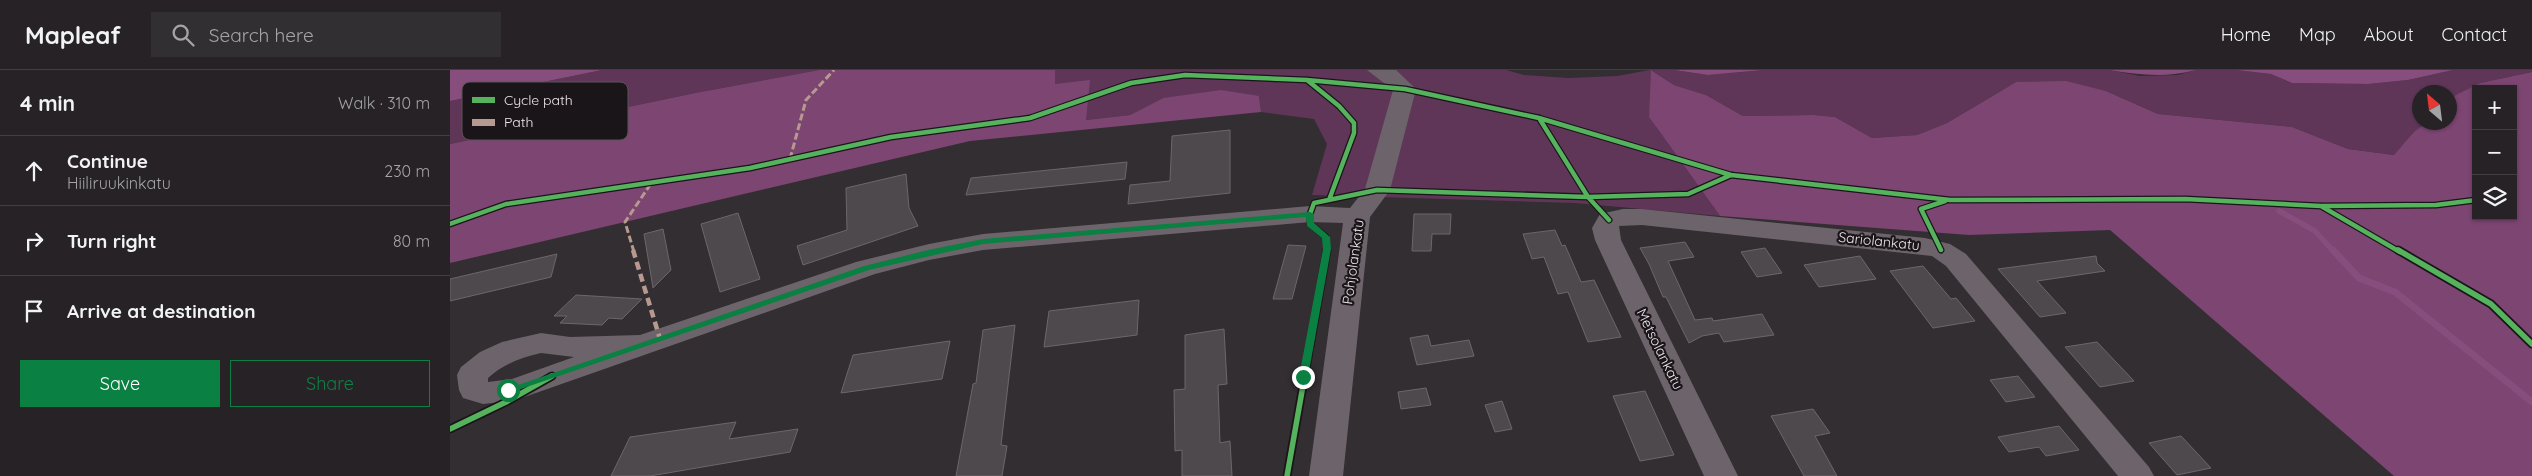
<!DOCTYPE html>
<html lang="en">
<head>
<meta charset="utf-8">
<style>
  body { margin:0; font-family:Quicksand,sans-serif; background:#322f32; color:#f1f3f6 }
  .controls { position:absolute; right:15px; top:15px; display:grid; overflow:hidden; border-radius:0px; box-shadow:0 1px 4px #0004 }
  .controls button { width:45px; height:45px; display:grid; place-items:center; padding:0; border:0; border-bottom:1px solid #423f43; background:#262226; color:#f1f3f6; font:25px sans-serif }
  .compass { position:absolute; left:1962px; top:15px; width:45px; height:45px; border-radius:50%; background:#262226; box-shadow:0 1px 4px #0004; rotate:332deg }
  .stop { position:absolute; width:15px; height:15px; margin:-11px; border:4px solid #0b8043; border-radius:50%; background:#fff }
  .stop.end { background:#0b8043; border-color:#fff; box-shadow:0 1px 5px #0008 }
  .list { margin:0; padding:0; list-style:none }
  h2 { display:flex; justify-content:space-between; align-items:center; height:65px; margin:0; padding:0 20px; font-size:21px }
  h2 small { font-size:16px; font-weight:400; color:#a4a4a7 }
  .list li { display:grid; grid-template-columns:32px 1fr auto; gap:15px; align-items:center; box-sizing:border-box; height:70px; padding:0 20px; border-top:1px solid #423f43 }
  .list b { display:block; font-size:19px; white-space:nowrap }
  .list p { margin:0; font-size:16px; white-space:nowrap; color:#a4a4a7 }
  .list em { font-size:16px; font-style:normal; color:#a4a4a7 }
  .actions { display:flex; gap:10px; padding:15px 20px }
  .actions a { flex:1; padding:11px 0; border:1px solid #0b8043; border-radius:0px; text-align:center; font-size:18px; color:#0b8043 }
  .actions .main { background:#0b8043; color:#fff }
  .icon { flex:none; width:28px; height:28px; fill:none; stroke:currentColor; stroke-width:2; stroke-linecap:round; stroke-linejoin:round }
  .map { position:relative; flex:none; width:2082px; height:406px; overflow:hidden }
  header { display:flex; align-items:center; gap:30px; box-sizing:border-box; height:70px; padding:0 25px; background:#262226; border-bottom:1px solid #423f43 }
  header strong { font-size:24px }
  nav { display:flex; gap:28px; margin-inline-start:auto; font-size:18px }
  .search { width:350px; height:45px; background:#322f32; display:flex; align-items:center; gap:12px; box-sizing:border-box; padding:0 18px; border-radius:0px; color:#a4a4a7; font-size:19px }
  main { display:flex }
  aside { flex:1; background:#262226 }
  .map>svg:first-child { display:block }
  .green { fill:#5f3658 }
  .forest { fill:#7c4572; fill-rule:evenodd }
  .water { fill:#874d7d }
  .lines { fill:none; stroke-linecap:round; stroke-linejoin:round }
  .stream-far1 { stroke:#874d7d; stroke-width:5.5 }
  .stream { stroke:#874d7d; stroke-width:7 }
  .building { fill:#4e494d; stroke:#6b676a }
  .minor { fill:#6d646b; fill-rule:evenodd }
  .quiet-far1 { stroke:#b69a8f; stroke-width:3; stroke-dasharray:7 3; stroke-linecap:butt }
  .quiet { stroke:#b69a8f; stroke-width:4.5; stroke-dasharray:8 4.5; stroke-linecap:butt }
  .cycleway-far1-casing { stroke:#1a1519; stroke-width:7 }
  .cycleway-casing { stroke:#1a1519; stroke-width:9 }
  .cycleway-far1 { stroke:#56b35d; stroke-width:4.5 }
  .cycleway { stroke:#56b35d; stroke-width:5.5 }
  .route { fill:#0b8043 }
  .labels { text-anchor:middle; dominant-baseline:central; stroke-width:4.5; stroke-linejoin:round; paint-order:stroke }
  .street-label { font-size:14px; fill:#eee6ec; stroke:#1a1519 }
  .key { fill:#1a1519; stroke:#5a5458; stroke-width:1 }
  .key-label { font-size:14px; fill:#eee6ec }
</style>
</head>
<body>
<header>
<strong>Mapleaf</strong>
<div class="search"><svg class="icon" aria-label="search" viewBox="0 0 24 24"><circle cx="10" cy="10" r="6"/><path d="M15 15l6 6"/></svg>Search here</div>
<nav><a>Home</a><a>Map</a><a>About</a><a>Contact</a></nav>
</header>
<main>
<aside>
<h2>4 min<small>Walk · 310 m</small></h2>
<ul class="list">
<li><svg class="icon" aria-label="ahead" viewBox="0 0 24 24"><path d="M12 20V5M6 11l6-6 6 6"/></svg><div><b>Continue</b><p>Hiiliruukinkatu</p></div><em>230 m</em></li>
<li><svg class="icon" aria-label="right" viewBox="0 0 24 24"><path d="M7 20v-9h11M14 6l5 5-5 5"/></svg><div><b>Turn right</b></div><em>80 m</em></li>
<li><svg class="icon" aria-label="arrive" viewBox="0 0 24 24"><path d="M6 21V4h12l-3 4 3 4H6"/></svg><div><b>Arrive at destination</b></div></li>
</ul>
<div class="actions"><a class="main">Save</a><a>Share</a></div>
</aside>
<div class="map">
<svg width="2082" height="406" viewBox="0 0 2082 406">
  <rect width="100%" height="100%" fill="#332e32"/>
  <path class="green" d="M152,0H369L245,23L0,74V31Z
    M605,0H1056L1074,5L1119,8L1167,6L1200,0H1224L1258,5L1314,0H1659L1690,6L1728,5L1746,0H1786L1821,4L1842,13L1918,14L1958,10L2003,0H2082V2L2030,13L2000,30V22H1970V52L1977,53L1963,63L1945,85L1898,79L1842,57L1708,44L1656,21L1566,12L1497,53L1467,65L1422,68L1385,47L1364,45L1293,46L1256,25L1224,15L1203,1L1206,57L1270,146L1125,133L862,125L877,74L864,49L811,42L809,26L713,28L680,45L636,50L604,14Z"/>
  <path class="forest" d="M369,0H605V14L640,10L636,50L680,45L713,28L771,20L809,26L811,42L520,71L0,193V74L245,23Z
    M1201,0L1224,15L1256,25L1293,46L1364,45L1385,47L1422,68L1467,65L1497,53L1566,12L1616,11L1656,21L1708,44L1842,57L1898,79L1944,85C1966,61 1965,52 2000,52V30L2002,27L2030,13L2082,2V406H1944L1660,160L1519,165L1270,146L1199,47ZM2026,19H2063V146H2026Z"/>
  <path class="water" d="M0,0H152L0,31Z
    M1224,0H1314L1258,5Z
    M1659,0H1746C1717,8 1689,5 1659,0Z
    M1786,0H2003L1958,10L1918,14L1842,13L1821,4Z"/>
  <g class="lines">
    <path class="stream-far1" d="M1829,141L1865,161L1884,182"/>
    <path class="stream" d="M1883,180L1909,208L1945,222L2082,332"/>
  </g>
  <path class="building" d="M780,60V123L678,134L680,115L720,111L722,66Z
    M677,92L675,109L516,125L521,108Z
    M456,104L459,138L468,156L353,195L347,176L397,160L396,118Z
    M288,143L310,209L270,222L251,154Z
    M964,144H1001L1000,164H982L981,181H962Z
    M213,159L221,200L203,218L194,164Z
    M1105,160L1112,176L1115,175L1131,212L1144,210L1171,267L1138,272L1118,222L1108,224L1094,187L1082,189L1073,164Z
    M1235,172L1244,187L1218,191L1245,250L1262,248L1263,251L1312,244L1324,265L1274,272L1269,263L1252,266L1239,273L1216,227H1213L1199,194L1190,178Z
    M838,175L856,176L842,229H823Z
    M1315,178L1332,203L1307,207L1291,182Z
    M107,184L101,207L0,231V209Z
    M1410,186L1426,209L1369,217L1354,195Z
    M1646,186L1647,193L1655,201L1587,211L1616,243L1590,247L1548,199Z
    M1473,196L1501,229L1506,228L1525,251L1483,258L1440,201Z
    M126,225L192,229L172,249L159,248L152,255L110,253L117,246H104Z
    M689,230L687,265L594,277L599,241Z
    M565,255L551,375L557,376L552,406H506L523,314L526,313L533,260Z
    M774,259L777,314L768,315L770,373L780,371L782,406H732V380L725,381L724,320L735,319V265Z
    M978,265L981,276L1019,270L1024,286L967,295L960,268Z
    M500,271L492,309L391,323L403,285Z
    M1647,272L1684,311L1650,317L1615,277Z
    M1568,306L1585,327L1556,332L1540,310Z
    M976,318L981,335L951,339L948,322Z
    M1195,321L1224,385L1190,391L1163,326Z
    M1052,331L1062,359L1045,362L1035,335Z
    M1363,339L1380,363L1365,366L1387,406H1354L1321,346Z
    M286,352L279,369L348,359L340,382L200,406H161L180,367Z
    M1609,356L1629,380L1596,386L1589,377L1559,382L1548,367Z
    M1731,366L1761,398L1727,405L1699,373Z"/>
  <g class="lines">
    <path class="minor" d="M917,0H946L966,19L940,120L920,147L893,406H859L893,153L860,152L533,180L479,190L425,204L63,331L33,334L13,328L9,320L7,305L11,297L30,282L52,272L91,263L120,267L190,265L406,192L479,174L533,164L860,136L900,138L915,119L943,20ZM91,283L124,287L62,309L38,312V308C54,294 70,288 91,283Z
      M1173,139H1192L1475,168L1500,174L1516,184L1699,397L1704,406H1668L1496,196L1482,186L1192,155L1169,156L1171,170L1288,406H1254L1145,170L1142,158L1150,144Z"/>
    <path class="quiet-far1" d="M340,89L356,30L384,0
      M184,182L175,152L202,112"/>
    <path class="quiet" d="M183,180L210,269"/>
    <g class="cycleway-far1-casing">
      <path id="cycleway-far1" d="M857,10L889,36L904,53V63L879,130
        M1089,48L1138,127L1159,150
        M1871,136L1950,182
        M0,154L56,134L300,98L441,67L580,48L681,13L735,5L857,10L955,19L1089,48L1281,105L1500,130L1735,129L1871,136L1986,135L2026,130
        M1491,180L1471,139L1495,131
        M877,182L876,167L860,154V144L864,133L927,120L1138,127L1238,124L1281,105"/>
    </g>
    <g class="cycleway-casing">
      <path id="cycleway" d="M1948,180L2041,234L2082,274
        M0,359L56,332L102,306
        M837,406L877,180"/>
    </g>
    <use href="#cycleway-far1" class="cycleway-far1"/>
    <use href="#cycleway" class="cycleway"/>
  </g>
  <path class="route" d="M860,142L864,144V153L880,167L881,179L858,307L853,310L849,307L873,179L872,168L857,156L856,147L533,174L419,200L62,322H55L54,320L414,196L478,180L533,169Z"/>
  <g class="labels">
    <g class="street-label">
      <text transform="translate(1429 171) rotate(6)">Sariolankatu</text>
      <text transform="translate(903 192) rotate(-82)">Pohjolankatu</text>
      <text transform="translate(1210 279) rotate(64)">Metsolankatu</text>
    </g>
  </g>
  <rect x="12" y="12" width="166" height="58" rx="8" class="key"/>
  <rect x="22" y="27" width="23" height="6" fill="#56b35d"/>
  <rect x="22" y="49" width="23" height="7" fill="#b69a8f"/>
  <g class="key-label">
    <text x="54" y="35">Cycle path</text>
    <text x="54" y="57">Path</text>
  </g>
</svg>
<div class="controls">
<button>+</button>
<button>−</button>
<button><svg class="icon" aria-label="layers" viewBox="0 0 24 24"><path d="M12 4l9 5-9 5-9-5zM3 14l9 5 9-5"/></svg></button>
</div>
<svg class="compass" viewBox="-18 -18 36 36"><path d="M0-13l5 13h-10z" fill="#e53935"/><path d="M0 13l5-13h-10z" fill="#a4a4a7"/></svg>
<div class="stop" style="left:58px;top:320px"></div>
<div class="stop end" style="left:853px;top:307px"></div>
</div>
</main>
</body>
</html>
